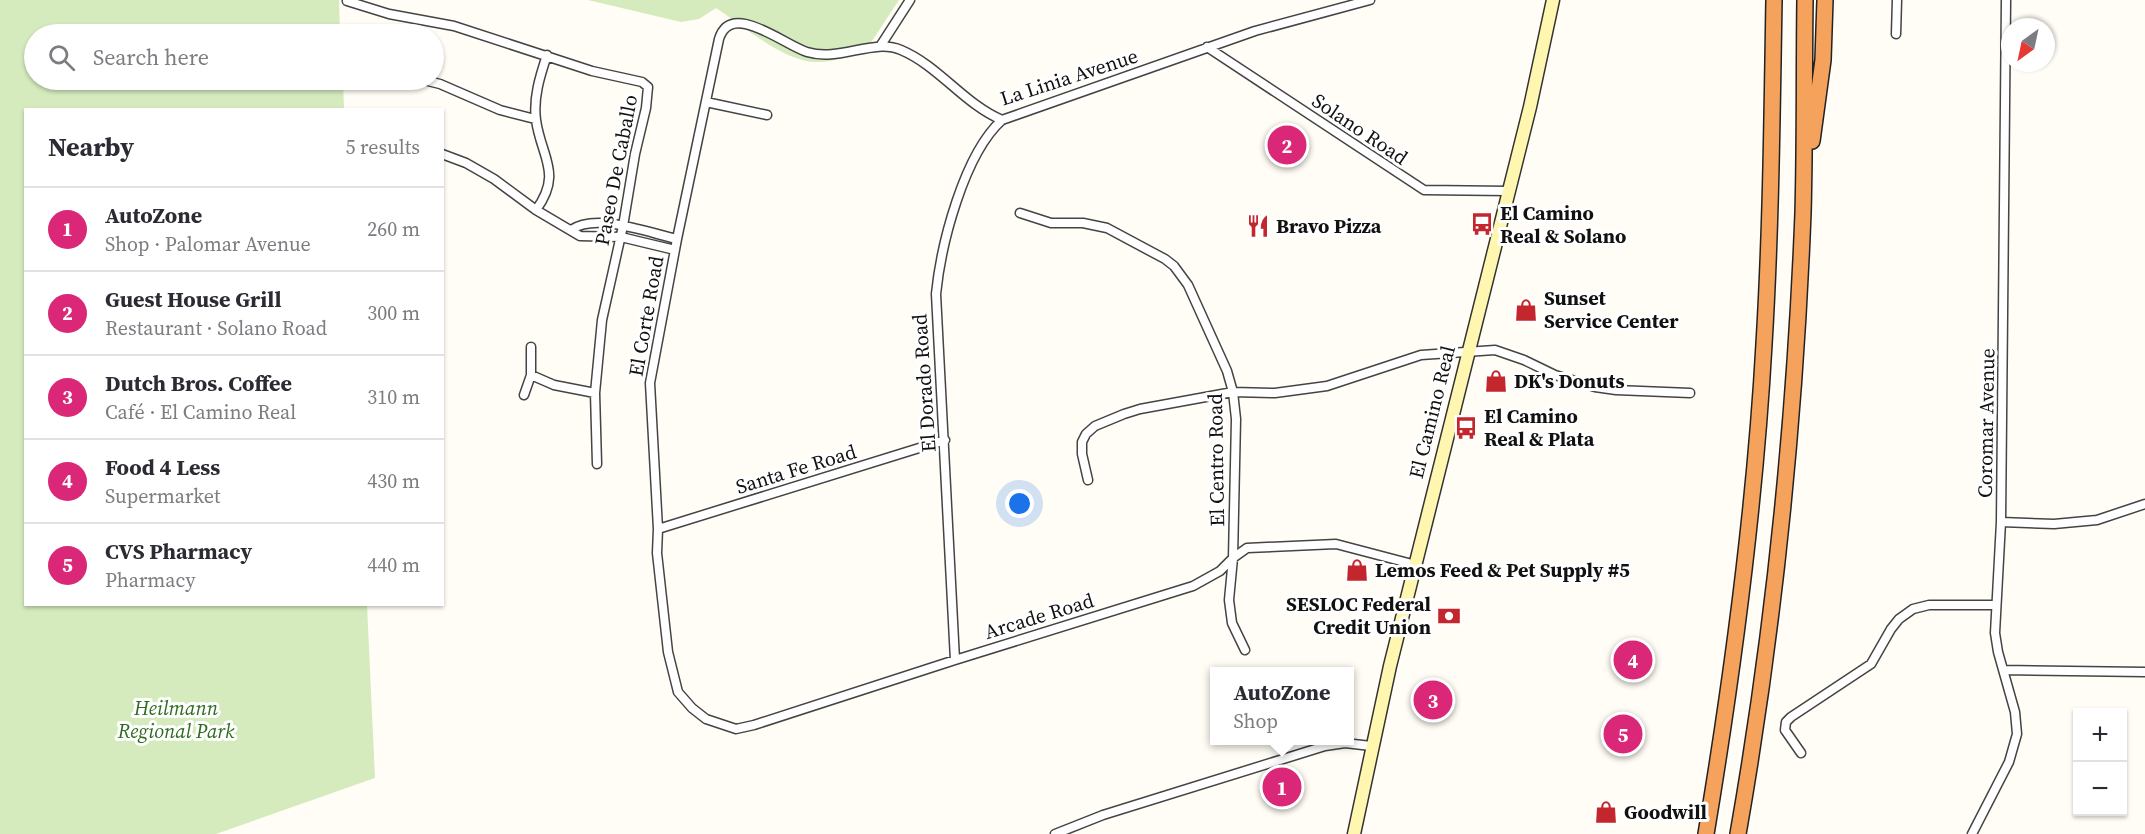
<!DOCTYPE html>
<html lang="en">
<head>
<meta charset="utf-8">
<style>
  body { margin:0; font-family:"Source Serif 4",serif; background:#f2f2f3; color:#2b2b33 }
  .controls { position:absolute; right:18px; bottom:18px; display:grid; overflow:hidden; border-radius:0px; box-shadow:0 2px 4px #0004 }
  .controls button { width:54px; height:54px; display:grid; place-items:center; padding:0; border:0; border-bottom:2px solid #e1e1e2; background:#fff; color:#2b2b33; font:30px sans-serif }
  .compass { position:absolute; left:2001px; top:18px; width:54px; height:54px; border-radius:50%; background:#fff; box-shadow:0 2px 4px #0004; rotate:213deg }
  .you { position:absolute; left:1020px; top:504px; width:21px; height:21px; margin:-15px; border:4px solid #fff; border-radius:50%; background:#1a73e8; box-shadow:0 0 0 9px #1a73e833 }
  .badge { display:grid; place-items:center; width:39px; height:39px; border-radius:50%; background:#db2777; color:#fff; font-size:20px; font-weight:700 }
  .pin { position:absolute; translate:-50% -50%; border:3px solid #fff; box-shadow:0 2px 6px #0006 }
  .popup { position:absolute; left:1210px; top:667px; width:144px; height:78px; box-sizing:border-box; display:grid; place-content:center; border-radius:0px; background:#fff; filter:drop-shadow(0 2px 4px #0005); font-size:20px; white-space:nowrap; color:#7c7c81 }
  .popup b { font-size:22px; color:#2b2b33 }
  .popup::after { content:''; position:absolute; left:50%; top:100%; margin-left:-12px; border:12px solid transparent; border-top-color:#fff }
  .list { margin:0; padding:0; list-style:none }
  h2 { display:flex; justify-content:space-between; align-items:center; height:78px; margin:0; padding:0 24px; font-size:26px }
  h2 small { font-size:20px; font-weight:400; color:#7c7c81 }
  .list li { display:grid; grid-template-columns:39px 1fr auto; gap:18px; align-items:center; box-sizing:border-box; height:84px; padding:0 24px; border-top:2px solid #e1e1e2 }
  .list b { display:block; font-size:22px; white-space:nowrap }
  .list p { margin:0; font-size:20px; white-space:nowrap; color:#7c7c81 }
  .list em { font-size:20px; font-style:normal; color:#7c7c81 }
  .icon { flex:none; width:33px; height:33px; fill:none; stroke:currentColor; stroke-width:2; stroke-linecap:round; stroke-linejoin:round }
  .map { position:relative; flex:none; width:2145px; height:834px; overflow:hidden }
  .search { position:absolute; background:#fff; box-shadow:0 2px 4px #0004; left:24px; top:24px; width:420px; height:66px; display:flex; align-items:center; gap:15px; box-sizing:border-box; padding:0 21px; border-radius:33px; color:#7c7c81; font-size:22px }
  .panel { position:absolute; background:#fff; box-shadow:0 2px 4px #0004; left:24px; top:108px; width:420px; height:498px; border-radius:0px }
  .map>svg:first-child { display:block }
  .green { fill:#d5ebbd }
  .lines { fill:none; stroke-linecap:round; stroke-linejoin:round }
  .minor-casing { stroke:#444; stroke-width:11 }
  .secondary-casing { stroke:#333; stroke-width:15 }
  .motorway-casing { stroke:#222; stroke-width:18 }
  .minor { stroke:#fff; stroke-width:8 }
  .secondary { stroke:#fff6b0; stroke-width:12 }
  .motorway { stroke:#f5a25d; stroke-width:15 }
  .labels { text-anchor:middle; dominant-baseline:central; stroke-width:6; stroke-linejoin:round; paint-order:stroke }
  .street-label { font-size:20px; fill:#111; stroke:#fff }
  .poi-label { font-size:20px; font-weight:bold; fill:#111; stroke:#fff; text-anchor:start }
  .park-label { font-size:20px; font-style:italic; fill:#2f6b1f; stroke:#fff }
</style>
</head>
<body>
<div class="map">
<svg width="2145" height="834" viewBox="0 0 2145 834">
  <rect width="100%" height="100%" fill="#fffdf5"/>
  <path class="green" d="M0,0H339L340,34H34V80H343L344,109L26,110V604L367,605L375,778L216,834H0Z
    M588,0H899L864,53C849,55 834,62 818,62C786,63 743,26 716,8L699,19L681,22Z"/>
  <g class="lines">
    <g class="minor-casing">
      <path id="minor" d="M1370,0L1255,31L1002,120C964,104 939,66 901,50C873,38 840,62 807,52C784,45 731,0 719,39L677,239L650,383L658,529L657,553L668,652L678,692L692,708L706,719L736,729L754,725L955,660L1193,586L1220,571L1233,558L1247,548L1336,544L1416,565
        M347,1L389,14L454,26L592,71L642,82L648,87L646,108L635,154L623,226L602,320L595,393L597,464
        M1896,34L1897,0
        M881,45L910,0
        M1207,47L1424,190L1509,191
        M424,80L440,84L500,110L535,119
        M706,102L767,115
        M442,154L466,163L494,179L536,210L580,236L621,237L675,250
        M536,210C563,173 541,157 536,120C533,98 540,76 547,55
        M1020,213L1051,223H1083L1107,228L1165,259L1174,266L1188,285L1227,371L1233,392L1236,419L1233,558L1229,600L1232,623L1245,650
        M571,230C596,212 649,233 677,239
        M531,375L554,385L595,393
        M524,395L531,375V347
        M1088,480L1082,454V442L1086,434L1095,426L1124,414L1140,409L1233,392L1275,393L1327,386L1421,355L1495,350L1524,360L1555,375L1595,387L1616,390L1690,393
        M2001,522L2054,524L2097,520L2145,504
        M658,529L945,440
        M955,660L936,294C941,244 964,154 1002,120
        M2004,670L2145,672
        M1801,753L1785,730L1786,722L1791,717L1871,664L1891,629L1899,619L1913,609L1929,605H1996
        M1055,834L1103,815L1325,746L1345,743L1371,746
        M1972,834L2009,762L2017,734L2015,712L1998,652L1995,633L2001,522L2006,0"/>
    </g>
    <g class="secondary-casing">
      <path id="secondary" d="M1354,834L1390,666L1530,107L1553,0"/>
    </g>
    <g class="motorway-casing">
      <path id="motorway" d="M1812,141L1823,60L1825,0
        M1706,834C1733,672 1755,508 1764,344C1771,229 1772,115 1774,0
        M1738,834C1774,629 1795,420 1803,213C1805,142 1804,71 1805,0"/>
    </g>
    <use href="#minor" class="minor"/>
    <use href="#secondary" class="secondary"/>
    <use href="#motorway" class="motorway"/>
  </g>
  <defs>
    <g id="bus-bare" transform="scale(1.8)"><path d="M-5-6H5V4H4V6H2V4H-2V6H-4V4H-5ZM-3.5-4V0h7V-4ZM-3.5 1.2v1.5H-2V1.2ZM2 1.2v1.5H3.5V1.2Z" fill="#c4262e" stroke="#fff" stroke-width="2.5" paint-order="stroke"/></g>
    <g id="restaurant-bare" transform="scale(1.8)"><path d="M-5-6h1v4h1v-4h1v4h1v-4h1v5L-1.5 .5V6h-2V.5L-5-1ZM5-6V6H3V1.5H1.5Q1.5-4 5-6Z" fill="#c4262e" stroke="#fff" stroke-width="2.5" paint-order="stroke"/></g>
    <g id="shop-bare" transform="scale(1.8)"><path d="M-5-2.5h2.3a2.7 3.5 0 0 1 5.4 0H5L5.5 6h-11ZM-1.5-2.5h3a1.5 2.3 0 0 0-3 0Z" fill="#c4262e" stroke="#fff" stroke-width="2.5" paint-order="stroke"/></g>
    <g id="bank-bare" transform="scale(1.8)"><path d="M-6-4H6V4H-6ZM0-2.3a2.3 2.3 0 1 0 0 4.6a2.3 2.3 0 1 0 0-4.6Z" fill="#c4262e" stroke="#fff" stroke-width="2.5" paint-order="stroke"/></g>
  </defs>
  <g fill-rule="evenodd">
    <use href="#bus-bare" x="1482" y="224"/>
    <use href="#restaurant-bare" x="1258" y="226"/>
    <use href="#shop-bare" x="1526" y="310"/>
    <use href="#shop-bare" x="1496" y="381"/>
    <use href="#bus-bare" x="1466" y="428"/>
    <use href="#shop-bare" x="1357" y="570"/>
    <use href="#bank-bare" x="1449" y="616"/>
    <use href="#shop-bare" x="1606" y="812"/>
  </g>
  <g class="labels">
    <g class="street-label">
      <text transform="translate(1069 77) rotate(-18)">La Linia Avenue</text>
      <text transform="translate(1360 129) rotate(34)">Solano Road</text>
      <text transform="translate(616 170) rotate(-79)">Paseo De Caballo</text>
      <text transform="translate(646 316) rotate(-80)">El Corte Road</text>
      <text transform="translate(924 383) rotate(-94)">El Dorado Road</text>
      <text transform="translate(1432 412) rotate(-76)">El Camino Real</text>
      <text transform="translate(1986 423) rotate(-89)">Coromar Avenue</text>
      <text transform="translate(1216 460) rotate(-91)">El Centro Road</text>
      <text transform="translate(796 469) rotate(-17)">Santa Fe Road</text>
      <text transform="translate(1039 616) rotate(-17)">Arcade Road</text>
    </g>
    <g class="poi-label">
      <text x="1500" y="213">El Camino<tspan x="1500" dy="23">Real &amp; Solano</tspan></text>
      <text x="1276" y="226">Bravo Pizza</text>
      <text x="1544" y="298">Sunset<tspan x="1544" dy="23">Service Center</tspan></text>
      <text x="1514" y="381">DK's Donuts</text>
      <text x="1484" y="416">El Camino<tspan x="1484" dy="23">Real &amp; Plata</tspan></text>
      <text x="1375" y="570">Lemos Feed &amp; Pet Supply #5</text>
      <text x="1431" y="604" text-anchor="end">SESLOC Federal<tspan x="1431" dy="23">Credit Union</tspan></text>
      <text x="1624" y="812">Goodwill</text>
    </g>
    <g class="park-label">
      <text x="176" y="708">Heilmann<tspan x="176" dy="23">Regional Park</tspan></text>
    </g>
  </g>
</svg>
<div class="controls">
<button>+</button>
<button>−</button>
</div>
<svg class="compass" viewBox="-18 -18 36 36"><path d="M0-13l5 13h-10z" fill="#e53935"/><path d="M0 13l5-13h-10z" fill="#7c7c81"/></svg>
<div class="you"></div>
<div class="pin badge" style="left:1282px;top:787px">1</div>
<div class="popup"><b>AutoZone</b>Shop</div>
<div class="pin badge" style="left:1287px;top:145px">2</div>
<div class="pin badge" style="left:1433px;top:700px">3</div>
<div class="pin badge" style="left:1633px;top:660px">4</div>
<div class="pin badge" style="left:1623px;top:734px">5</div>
<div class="search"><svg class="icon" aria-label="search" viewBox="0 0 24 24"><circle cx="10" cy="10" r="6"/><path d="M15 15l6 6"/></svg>Search here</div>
<section class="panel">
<h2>Nearby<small>5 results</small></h2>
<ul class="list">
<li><span class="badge">1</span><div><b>AutoZone</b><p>Shop · Palomar Avenue</p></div><em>260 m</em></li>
<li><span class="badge">2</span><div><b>Guest House Grill</b><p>Restaurant · Solano Road</p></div><em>300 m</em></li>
<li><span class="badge">3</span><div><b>Dutch Bros. Coffee</b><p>Café · El Camino Real</p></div><em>310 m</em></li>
<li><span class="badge">4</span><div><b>Food 4 Less</b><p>Supermarket</p></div><em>430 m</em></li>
<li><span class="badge">5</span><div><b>CVS Pharmacy</b><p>Pharmacy</p></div><em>440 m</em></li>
</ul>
</section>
</div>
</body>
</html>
